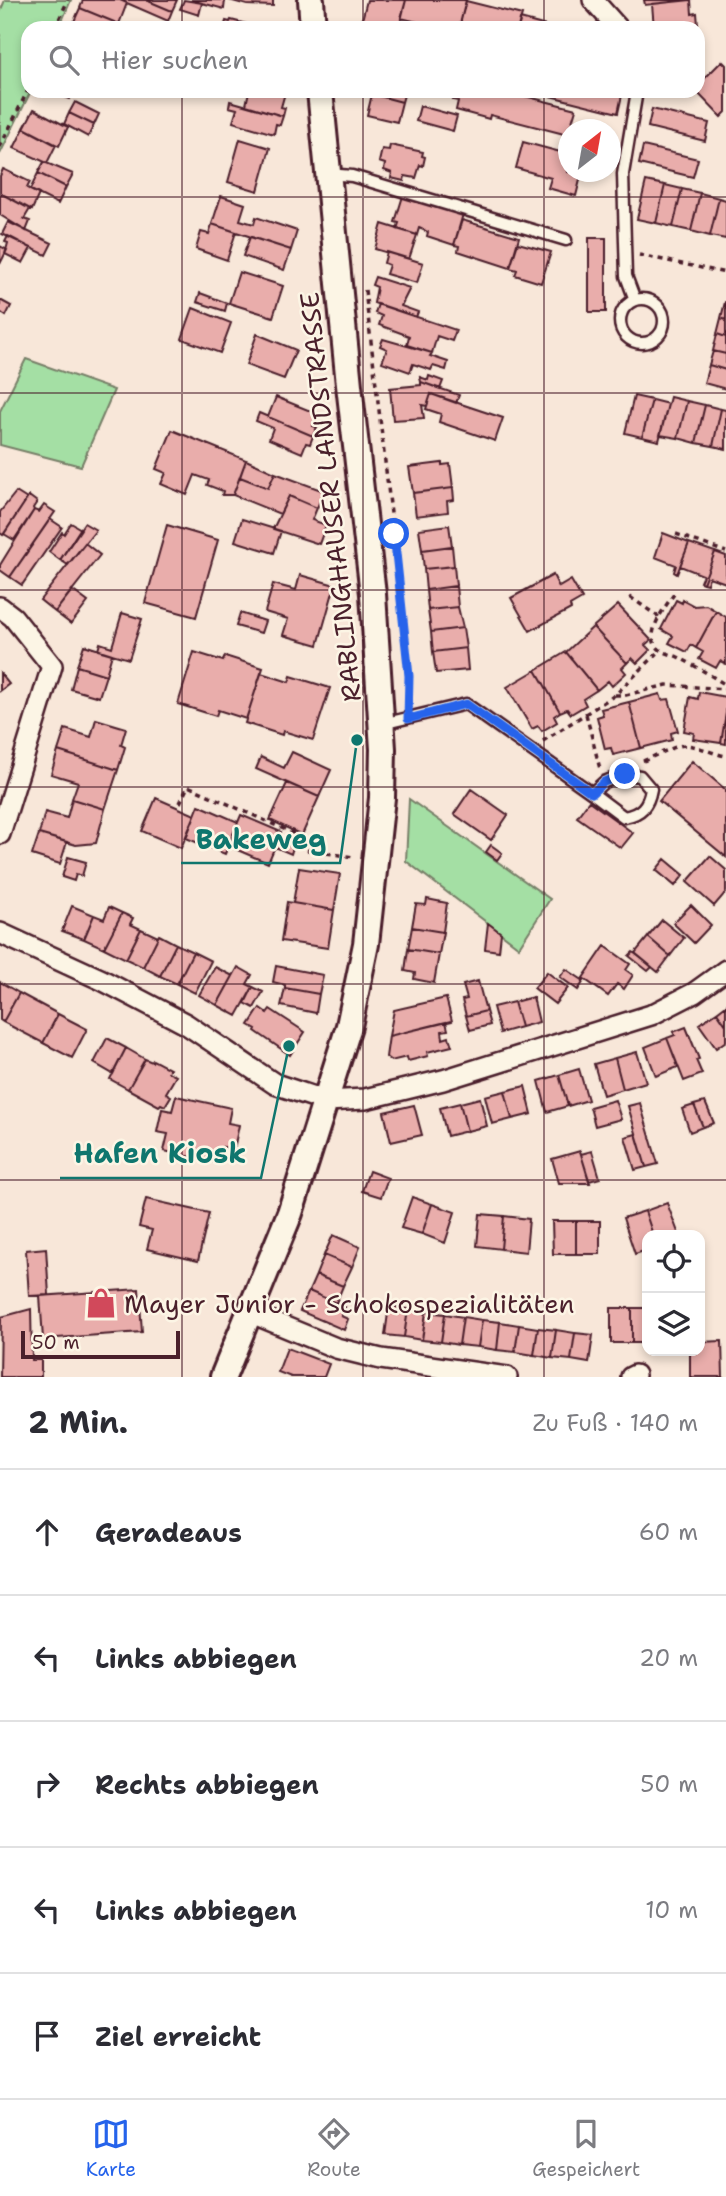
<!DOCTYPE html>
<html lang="de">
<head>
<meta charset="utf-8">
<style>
  body { margin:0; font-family:"Shantell Sans",sans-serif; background:#f2f2f3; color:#2b2b33 }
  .controls { position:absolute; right:21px; bottom:21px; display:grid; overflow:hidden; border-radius:14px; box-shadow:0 4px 10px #0003 }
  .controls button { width:63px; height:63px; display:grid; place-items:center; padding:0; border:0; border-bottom:2px solid #e1e1e2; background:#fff; color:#2b2b33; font:35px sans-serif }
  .compass { position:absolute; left:558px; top:119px; width:63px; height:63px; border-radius:50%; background:#fff; box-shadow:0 4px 10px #0003; rotate:31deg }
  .scale { position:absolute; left:21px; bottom:18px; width:159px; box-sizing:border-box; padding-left:7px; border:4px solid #4a1f2b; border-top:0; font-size:19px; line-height:24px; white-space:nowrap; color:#4a1f2b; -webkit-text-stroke:5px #fcf5e5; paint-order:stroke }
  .stop { position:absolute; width:21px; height:21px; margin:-16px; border:5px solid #2563eb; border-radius:50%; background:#fff }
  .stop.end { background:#2563eb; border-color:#fff; box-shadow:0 2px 7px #0008 }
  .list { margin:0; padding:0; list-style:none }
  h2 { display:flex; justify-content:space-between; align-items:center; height:91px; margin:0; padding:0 28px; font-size:30px }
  h2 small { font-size:23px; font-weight:400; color:#7c7c81 }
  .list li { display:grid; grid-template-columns:46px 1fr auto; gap:21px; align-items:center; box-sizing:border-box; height:126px; padding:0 28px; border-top:2px solid #e1e1e2 }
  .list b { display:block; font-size:26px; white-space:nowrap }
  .list em { font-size:23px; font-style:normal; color:#7c7c81 }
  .icon { flex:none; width:38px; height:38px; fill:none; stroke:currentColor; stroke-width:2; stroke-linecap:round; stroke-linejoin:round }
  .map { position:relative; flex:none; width:726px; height:1377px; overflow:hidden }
  .search { position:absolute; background:#fff; box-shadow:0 4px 10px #0003; left:21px; right:21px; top:21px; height:77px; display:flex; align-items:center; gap:18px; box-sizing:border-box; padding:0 24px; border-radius:21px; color:#7c7c81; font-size:26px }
  .sheet { height:721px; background:#fff }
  nav { display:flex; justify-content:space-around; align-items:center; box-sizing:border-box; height:98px; border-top:2px solid #e1e1e2; background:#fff; font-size:19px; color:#7c7c81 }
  nav a { display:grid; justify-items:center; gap:4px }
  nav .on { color:#2563eb }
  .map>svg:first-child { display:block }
  .green { fill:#a4dfa4; stroke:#777f68; stroke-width:2 }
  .building { fill:#e9adab; stroke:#4a1f2b; stroke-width:2 }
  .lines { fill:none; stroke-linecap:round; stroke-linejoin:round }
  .service-casing { stroke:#4a1f2b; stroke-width:15 }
  .minor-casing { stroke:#4a1f2b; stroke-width:24 }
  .tertiary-casing { stroke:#4a1f2b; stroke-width:30 }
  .path { stroke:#4a1f2b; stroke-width:3.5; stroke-dasharray:5 5; stroke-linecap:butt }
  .service { stroke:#fcf5e5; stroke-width:10 }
  .minor { stroke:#fcf5e5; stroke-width:19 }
  .tertiary { stroke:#fcf5e5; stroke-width:24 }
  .route { stroke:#2563eb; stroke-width:9 }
  .grid { fill:none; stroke:#4a1f2b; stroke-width:2; stroke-opacity:0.55 }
  .labels { text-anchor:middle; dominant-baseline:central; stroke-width:5; stroke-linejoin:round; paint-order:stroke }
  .street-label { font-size:26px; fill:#4a1f2b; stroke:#fcf5e5 }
  .poi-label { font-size:26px; fill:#4a1f2b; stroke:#fcf5e5; text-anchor:start }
  .leader { fill:none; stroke:#0f766e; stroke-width:2.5 }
  .callout-dot { fill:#0f766e; stroke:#fcf5e5; stroke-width:2.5 }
  .callout-label { font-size:28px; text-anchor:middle; font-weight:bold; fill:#0f766e; stroke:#fcf5e5; stroke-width:5; stroke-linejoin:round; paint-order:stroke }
</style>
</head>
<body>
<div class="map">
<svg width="726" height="1377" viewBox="0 0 726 1377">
  <rect width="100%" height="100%" fill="#f8e7d9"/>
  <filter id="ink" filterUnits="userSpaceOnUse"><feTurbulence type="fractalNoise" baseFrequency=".0143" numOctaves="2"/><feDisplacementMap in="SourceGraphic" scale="14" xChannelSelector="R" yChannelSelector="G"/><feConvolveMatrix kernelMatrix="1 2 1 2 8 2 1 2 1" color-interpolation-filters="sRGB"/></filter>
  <g filter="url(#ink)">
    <path class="green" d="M5,0H71L59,28H28V91H31L0,154V12Z
      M26,359L114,390L81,466L0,445V411Z
      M409,799L550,899L519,947L406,861Z"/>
    <path class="building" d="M83,0H120L127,3L119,24L80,8Z
      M120,0H146L172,11L168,21Z
      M146,0H177L172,11Z
      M184,0L202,3L199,15L180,9Z
      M191,0H225L224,9Z
      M229,0H273V6L247,5Z
      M367,0H406L399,28H360Z
      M406,0H466L459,28H442L401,18Z
      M644,0H689L645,5Z
      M691,0L692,14L697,13L698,25L654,28L652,4Z
      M466,1L522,15L518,28H459Z
      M80,8L119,24L117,28H71Z
      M520,19L554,28H518Z
      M231,20L262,28H224L226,21L230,22Z
      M722,61L726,65V112L721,117L696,91H698V85Z
      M50,91H74L70,99Z
      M249,91L285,93L281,107L285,108L283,116L246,105Z
      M373,91H405L402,102L372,94Z
      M455,91H505L576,109L568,135L490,115L489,119L456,110L458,101L453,100Z
      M547,91H608L622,95L618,113L546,95Z
      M372,94L402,102L397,122L367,115Z
      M230,101L283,116L280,125L276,124L274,134L233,122L237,109L229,107Z
      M75,102L99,114L94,125L69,113Z
      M420,106L457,116L453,131L416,121Z
      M34,109L68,127L59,146L24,128Z
      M652,109L709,123L705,141L648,127Z
      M69,113L94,125L88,137L64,124Z
      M24,128L56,145L47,163L14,148Z
      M240,139L270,148L258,191L228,182Z
      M523,142L568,154V172H582L576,196L548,188L551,178L516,168Z
      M390,145L423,152L422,156L425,157L423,166L420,165L416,178L405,176L404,181L391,178L392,173L384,170L385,164L379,162L382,149L389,150Z
      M643,146L698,159L693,177L639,164Z
      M44,162L73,174L66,187L38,173Z
      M3,169L30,182L27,188L39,194L32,210L0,193V176Z
      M38,173L66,187L58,204L30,190Z
      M646,181L665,185L656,223L637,219Z
      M665,185L682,189L673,227L656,223Z
      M682,189L700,193L691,231L673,227Z
      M0,193L30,209L24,219L30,221L26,231L0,215Z
      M700,193L719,198L710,236L691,231Z
      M221,196L245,204L240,220L254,224L256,217L297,231L291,250L212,224Z
      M403,196L463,214L454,245L427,236L428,232L419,228L417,235L397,229L399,223L395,222Z
      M719,198L726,200V239L710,236Z
      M462,220L519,237L510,268L458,251L459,246L454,245Z
      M8,222L52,243L46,255L2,234Z
      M212,224L236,232L227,260L196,249L201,232L209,234Z
      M382,224L417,235L409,259L375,249Z
      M8,236L31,248L23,263L5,254L8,243L5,242Z
      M250,237L291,250L284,270L243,256Z
      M589,238H606V312H589Z
      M518,243L551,252L541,283L515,275L517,270L510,268Z
      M0,246L7,250L0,264Z
      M387,252L423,263L417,283L386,274L389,265L384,263Z
      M239,272L283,286L273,317L229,303Z
      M375,277L410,288L401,306L418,312L416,317L374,303L377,287L372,285Z
      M200,293L227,303L225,311L197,302Z
      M0,300L11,306L6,316L0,312Z
      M725,302H726V320L721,318Z
      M378,304L456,330L452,341L437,336L432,353L407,345L409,336L379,325L382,316L375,313Z
      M193,308L231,323L220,353L182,339Z
      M721,318L726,320V337L717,334Z
      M257,334L296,350L284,379L246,365Z
      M717,334L726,337V354L713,351Z
      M383,339L432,353L430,356L448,362L446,370L433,366L431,370L413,364L410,372L382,362L387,349L380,346Z
      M713,351L726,354V370L709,365Z
      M709,365L726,370V389L704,383Z
      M429,376L443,381L440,389L421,382L420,377L428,380Z
      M421,382L459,395L456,403L431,394L427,406L422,405L424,418L393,420L390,388L421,385Z
      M431,394L503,418L495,441L439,422L441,414L426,409Z
      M634,396L652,400L642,437L625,433Z
      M276,397L318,414L313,426L317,427L313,436L268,417Z
      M670,397L687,401L678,438L660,435Z
      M652,400L668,404L659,441L642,437Z
      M687,401L705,405L696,443L678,438Z
      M705,405L721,409L713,446L696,443Z
      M721,409L726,410V449L713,446Z
      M259,413L313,436L310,444L306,443L302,453L269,439L273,428L256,421Z
      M172,430L246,460L233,495H222L223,491L207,485L209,480L195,475L187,495L161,484L166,473L156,469Z
      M246,460L275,473L268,488L240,477Z
      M442,463V465L450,464L453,488L413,493L409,467Z
      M275,473L324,491L317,508L289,496L280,514L233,495L240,477L268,488Z
      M453,488L454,500L447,501L448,512L416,516L413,493Z
      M16,492L27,499L3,535L0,533V512Z
      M29,496L37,502L33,508L34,510L14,540L4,534Z
      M289,496L317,508L312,520L326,525L319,544L273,529Z
      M44,505L55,512L10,577L0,570V565L34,510L39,512Z
      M50,519L62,527L22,585L10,577Z
      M242,519L281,531L274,553L235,541Z
      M71,523L81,529L60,560L49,552L62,532L64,534Z
      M84,523L96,530L68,565L60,560Z
      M167,525L218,540L196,617L145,603Z
      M449,525L452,546L422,550L419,529Z
      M663,533L689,543L677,574L674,572L676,565L655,557Z
      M85,543L100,555L55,612L40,600Z
      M689,543L715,552L703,583L700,582L703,575L680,566Z
      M452,546L454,566L424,569L422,550Z
      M715,552L726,556V583L709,577L707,584L703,583Z
      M454,566L456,586L426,590L424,569Z
      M300,575L335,585L318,645L283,635L288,619L265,612L273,584L296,590Z
      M553,575L559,587L571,580L582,599L570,606L571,609L530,631L511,598Z
      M456,586L458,607L428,610L426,590Z
      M72,590L88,602L71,624L55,612Z
      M676,600L682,603L683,600L694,606L706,605L716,611L696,648L691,645L687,652L669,643L673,636L661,629Z
      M618,605L651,640L645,645L650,650L637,663L632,658L627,663L593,627Z
      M458,607L463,628L431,632L428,610Z
      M716,611L726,617V664L720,661L716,668L699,659L703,652L696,648Z
      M122,613L142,619L129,659L98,650L100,643L112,647Z
      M240,613L265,621L261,633L236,626Z
      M593,627L627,663L622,668L626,673L612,686L608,681L597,690L566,652Z
      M463,628L466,648L433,652L431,632Z
      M84,645L112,654L106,675L77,666Z
      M466,648L468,670L436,673L433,652Z
      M194,652L223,661L225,656L263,668L246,719L218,710L216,716L178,704Z
      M566,652L597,690L583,699L586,705L571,714L567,709L560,712L536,670Z
      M77,666L106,675L99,697L71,689Z
      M536,670L560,712L554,716L557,722L542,731L538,726L532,729L507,687Z
      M0,673L9,684L0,691Z
      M261,673L289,682L291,676L330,688L313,740L283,731L282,735L245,723Z
      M699,692L726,697V713L721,743L693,739L694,733L684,731L690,697L698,699Z
      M660,694L662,700L669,699L678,731L671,733L672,740L641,748L629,702Z
      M629,702L641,748L613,755L611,748L605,749L597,717L603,715L601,709Z
      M726,713V744L721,743Z
      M96,719L126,728L121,745L125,747L118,770L58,751L65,729L91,737Z
      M58,751L118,770L105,809L72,799L78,782L51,774Z
      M292,752L331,770L319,797L256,769L261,757L284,768Z
      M692,761L726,790V857L659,801Z
      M287,783L319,797L302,835L270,820Z
      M471,789L508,815L491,840L454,814Z
      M156,798L195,815L181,848L142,831Z
      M72,799L105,809L96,843L76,845L39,834L45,812L67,818Z
      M589,801L633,833L621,848L577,817Z
      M199,805L238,822L225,854L186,838Z
      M241,815L281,832L268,863L228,846Z
      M39,834L67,842L60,864L32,855Z
      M277,840L293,847L291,854L275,847Z
      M491,845L502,853L497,860L486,852Z
      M710,856L726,870V892L714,906L687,882Z
      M68,857L86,862L82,876L76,874L74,881L62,877Z
      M665,859L684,875L675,886L656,870Z
      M299,868L340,874L334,910L293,903Z
      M427,899L447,903L443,932L412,927L416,904L426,905Z
      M287,902L334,910L328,948L281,941Z
      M691,905L711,925L694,943L673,923Z
      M72,906L94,915L84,939L62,931Z
      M109,907L122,913L104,948L84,939L94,915L104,919Z
      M122,913L133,918L130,924L141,929L126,959L104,948Z
      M662,920L684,938L670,956L648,937Z
      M488,923L501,933L499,951L485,949Z
      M412,927L443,932L439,954L408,949Z
      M141,929L158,937L143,967L126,959Z
      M159,935L176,944L160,976L143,967Z
      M648,937L670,956L658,972L635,953Z
      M176,944L193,952L177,984L160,976Z
      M605,946L630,964L626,970L633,975L624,989L617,984L608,996L583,978Z
      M408,949L439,954L434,983L414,979L415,973L405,971Z
      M193,952L211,961L195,993L177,984Z
      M633,952L652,967L648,971L629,956Z
      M276,966L323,975L319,994L285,988V985L273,982Z
      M215,967L233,976L217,1005L199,995Z
      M238,967L252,975L247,984L253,987L237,1016L217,1005Z
      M566,969L584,981L578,990L560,977Z
      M547,972L568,988L555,1004L534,988Z
      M478,981L486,1011L466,1016L462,1000L467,999L463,985Z
      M0,982L19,993L3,1022L0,1020Z
      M253,987L263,992L254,1008L245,1003Z
      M285,988L319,994L316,1013L281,1006Z
      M19,993L58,1014L43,1043L3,1022Z
      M533,997L539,1022L521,1027L514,1002Z
      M446,998L452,1021L389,1036L394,1010Z
      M514,1002L521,1027L500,1033L493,1007Z
      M726,1005V1025L717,1012Z
      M260,1008L267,1013L270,1009L305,1032L290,1055L255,1031L256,1029L249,1025Z
      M486,1011L490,1025L470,1030L466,1016Z
      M717,1012L726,1025V1041L716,1048L699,1024Z
      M58,1014L87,1029L72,1058L43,1043Z
      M446,1022L448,1030L442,1031L443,1039L449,1037L452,1046L427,1052L428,1056L408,1061L407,1057L391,1061L386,1057L389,1036Z
      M686,1027L699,1059L696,1060L702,1074L684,1081L667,1038L675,1035L673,1032Z
      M107,1038L126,1048L113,1074L94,1063Z
      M667,1038L678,1067L656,1076L645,1047Z
      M126,1048L145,1059L128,1089L110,1079Z
      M637,1052L646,1082L623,1089L615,1058Z
      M615,1058L623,1089L603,1095L594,1064Z
      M145,1059L152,1062L153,1060L170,1069L168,1072L176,1076L166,1093L171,1096L165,1106L161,1104L159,1106L128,1089Z
      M579,1069L588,1100L568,1106L559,1075Z
      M559,1075L568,1106L547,1112L539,1081Z
      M525,1086L532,1114L512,1119L505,1091Z
      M505,1091L512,1119L492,1124L485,1096Z
      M176,1096L231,1108L228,1123L239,1125L234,1149L223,1147L220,1163L164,1151L168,1134L157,1132L162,1109L172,1111Z
      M480,1098L487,1126L467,1131L460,1103Z
      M615,1100L621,1119L595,1126L590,1107Z
      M705,1102L714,1123L703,1127L694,1105Z
      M460,1103L467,1131L447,1136L440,1108Z
      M640,1103L658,1164L646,1167L628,1106Z
      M414,1105L422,1135L391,1142L384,1112Z
      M694,1105L703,1127L690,1132L682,1109Z
      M636,1134L646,1167L635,1170L625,1137Z
      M580,1151L590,1183H559L552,1159Z
      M592,1151L600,1178L589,1181L581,1154Z
      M369,1171L388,1178L381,1197L362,1191Z
      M412,1197L432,1204L422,1234L401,1228Z
      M146,1199L209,1213L198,1261L147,1249L152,1230L139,1227Z
      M667,1203L679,1235H653L645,1211Z
      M432,1204L455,1212L445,1243L422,1234Z
      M645,1211L653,1235H647V1250L635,1254L623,1218Z
      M480,1214L504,1216L501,1249L477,1246Z
      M504,1216L529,1219L526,1252L501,1249Z
      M552,1221H576V1254H553Z
      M576,1221H600V1254H576Z
      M333,1235L360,1247L352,1267L324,1255Z
      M46,1248L49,1295L29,1296L26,1250Z
      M324,1255L352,1267L343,1286L316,1275Z
      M316,1275L343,1286L336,1303L309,1291Z
      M139,1289L142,1332L43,1339L40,1296Z
      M309,1291L345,1307L341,1316L348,1319L344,1330L300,1311Z
      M389,1306L408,1309L404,1337L385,1335Z
      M611,1308H632V1343H611Z
      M632,1308H647V1343H632Z
      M31,1309L32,1360H41V1377H0L1,1317Z
      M408,1309L426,1312L422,1340L404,1337Z
      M426,1312L445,1314L441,1342L422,1340Z
      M445,1314L463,1317L459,1345L441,1342Z
      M463,1317L482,1320L478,1347L459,1345Z
      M482,1320L500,1322L497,1350L478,1347Z
      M500,1322L519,1325L515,1352L497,1350Z
      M519,1325L538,1328L534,1355L515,1352Z
      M538,1328L556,1330L552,1358L534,1355Z
      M556,1330L575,1333L571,1360L552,1358Z
      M575,1333L593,1335L589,1363L571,1360Z
      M722,1341L723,1377H690V1351H700V1342Z
      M287,1348L329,1364L324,1377H291L278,1372Z"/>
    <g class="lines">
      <g class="service-casing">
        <path id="service" d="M328,174L352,176L566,240
          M620 321a22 22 0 1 1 44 0a22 22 0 1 1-44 0Z
          M635,300L626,276L623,174L637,91
          M382,724L466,704L592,793
          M625,774L640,776L651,789C648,806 641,814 624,817L592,793L604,782Z"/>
      </g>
      <g class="minor-casing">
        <path id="minor" d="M593,0L618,28
          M0,607L13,617L52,666L0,834
          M0,933L102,980L186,1024L275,1084L326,1101L365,1099L443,1080L651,1015L694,993L726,970
          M249,1312L336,1348L381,1359L507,1377
          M631,1377L635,1375"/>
      </g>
      <g class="tertiary-casing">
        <path id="tertiary" d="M311,0L313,28
          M223,1377L290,1213L349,1026L366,944L382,798L383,749L373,594L349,385L320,91"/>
      </g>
      <path class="path" d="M55,28L68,0
        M0,147L28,90
        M639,255L726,273
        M365,290L404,625L409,676L408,703
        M676,534L726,552
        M674,594C666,606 643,634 658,648C663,653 671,654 678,657C694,665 710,675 726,685
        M630,597L659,617
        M615,695H626L667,685L726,689
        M586,714L600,769
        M543,741L615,695L660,651
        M643,761C653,757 678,744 686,745C700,746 713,754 726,756
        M180,803L188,786L306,839V850L354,857"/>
      <use href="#service" class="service"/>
      <use href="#minor" class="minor"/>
      <use href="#tertiary" class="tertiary"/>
    </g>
  </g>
  <g class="lines" filter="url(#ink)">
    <path class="route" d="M394,534L409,676L408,719L466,704L592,793L604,782L625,774"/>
  </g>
  <path class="grid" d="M182,0V28M363,0V28M544,0V28M182,91V1377M363,91V1377M544,91V1377M0,197H726M0,393H726M0,590H726M0,787H726M0,984H726M0,1180H726"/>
  <defs>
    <g id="shop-bare" transform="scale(2.415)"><path d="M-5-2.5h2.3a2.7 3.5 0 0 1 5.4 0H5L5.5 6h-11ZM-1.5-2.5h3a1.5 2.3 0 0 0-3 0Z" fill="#d1495b" stroke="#fcf5e5" stroke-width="2.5" paint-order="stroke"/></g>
  </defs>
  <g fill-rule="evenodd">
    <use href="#shop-bare" x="101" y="1303"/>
  </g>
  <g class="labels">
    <g class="street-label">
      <text transform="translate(330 497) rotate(-96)">RABLINGHAUSER LANDSTRASSE</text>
    </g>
    <g class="poi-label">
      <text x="124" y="1303">Mayer Junior - Schokospezialitäten</text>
    </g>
  </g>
  <path class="leader" d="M357 740L340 863H181M289 1046L261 1178H60"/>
  <g class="callout-dot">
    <circle cx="357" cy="740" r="7"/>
    <circle cx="289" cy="1046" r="7"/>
  </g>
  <g class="callout-label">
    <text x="261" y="849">Bakeweg</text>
    <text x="160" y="1163">Hafen Kiosk</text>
  </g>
</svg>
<div class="controls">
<button><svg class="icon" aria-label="locate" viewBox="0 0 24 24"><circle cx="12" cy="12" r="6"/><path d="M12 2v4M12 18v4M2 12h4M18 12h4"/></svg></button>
<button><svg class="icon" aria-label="layers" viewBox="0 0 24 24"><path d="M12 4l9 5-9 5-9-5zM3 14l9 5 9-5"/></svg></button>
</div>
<svg class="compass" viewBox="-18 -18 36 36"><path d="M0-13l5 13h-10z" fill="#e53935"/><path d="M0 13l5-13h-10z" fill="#7c7c81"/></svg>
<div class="scale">50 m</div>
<div class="stop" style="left:394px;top:534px"></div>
<div class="stop end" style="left:625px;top:774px"></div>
<div class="search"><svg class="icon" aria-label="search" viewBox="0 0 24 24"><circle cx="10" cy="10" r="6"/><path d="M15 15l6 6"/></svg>Hier suchen</div>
</div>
<section class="sheet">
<h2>2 Min.<small>Zu Fuß · 140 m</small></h2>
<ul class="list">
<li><svg class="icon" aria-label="ahead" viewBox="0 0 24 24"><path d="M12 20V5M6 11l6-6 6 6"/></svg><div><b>Geradeaus</b></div><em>60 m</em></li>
<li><svg class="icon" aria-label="left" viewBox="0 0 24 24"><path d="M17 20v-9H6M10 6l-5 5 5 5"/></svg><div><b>Links abbiegen</b></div><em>20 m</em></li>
<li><svg class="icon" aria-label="right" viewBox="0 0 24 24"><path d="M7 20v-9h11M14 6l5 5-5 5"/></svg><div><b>Rechts abbiegen</b></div><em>50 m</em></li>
<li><svg class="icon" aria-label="left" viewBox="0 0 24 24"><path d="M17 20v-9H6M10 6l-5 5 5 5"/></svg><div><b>Links abbiegen</b></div><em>10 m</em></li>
<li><svg class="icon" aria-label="arrive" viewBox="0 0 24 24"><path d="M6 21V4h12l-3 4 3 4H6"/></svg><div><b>Ziel erreicht</b></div></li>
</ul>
</section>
<nav>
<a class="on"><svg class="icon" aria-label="map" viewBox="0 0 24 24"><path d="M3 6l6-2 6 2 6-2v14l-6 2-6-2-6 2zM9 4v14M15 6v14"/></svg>Karte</a>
<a><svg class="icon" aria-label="directions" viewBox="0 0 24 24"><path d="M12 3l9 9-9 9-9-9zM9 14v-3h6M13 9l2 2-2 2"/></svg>Route</a>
<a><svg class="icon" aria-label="saved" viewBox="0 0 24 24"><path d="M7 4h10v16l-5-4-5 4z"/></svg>Gespeichert</a>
</nav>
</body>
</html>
